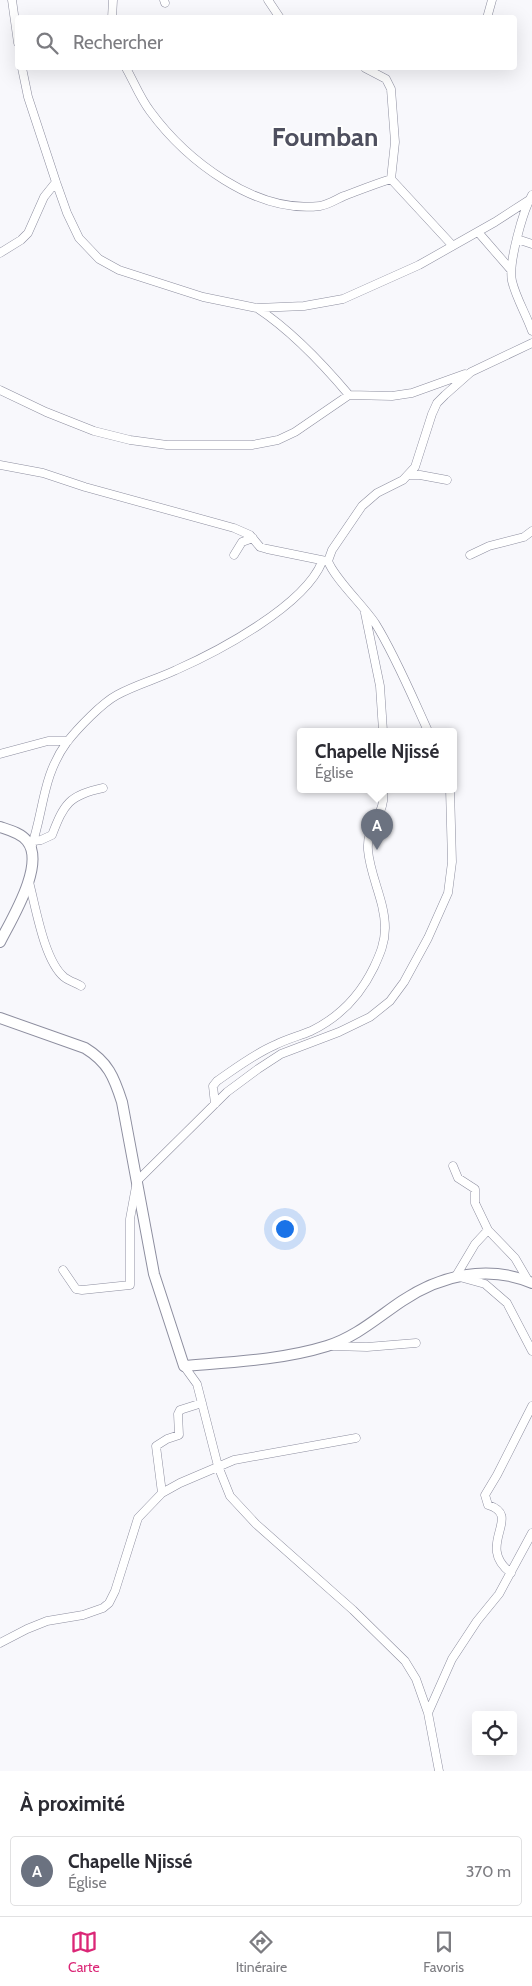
<!DOCTYPE html>
<html lang="fr">
<head>
<meta charset="utf-8">
<style>
  body { margin:0; font-family:Cabin,sans-serif; background:#f7f7f7; color:#2b2b33 }
  .controls { position:absolute; right:15px; bottom:15px; display:grid; overflow:hidden; border-radius:5px; box-shadow:0 5px 20px #0002 }
  .controls button { width:45px; height:45px; display:grid; place-items:center; padding:0; border:0; border-bottom:1px solid #e1e1e2; background:#fff; color:#2b2b33; font:25px sans-serif }
  .you { position:absolute; left:284px; top:1228px; width:18px; height:18px; margin:-12px; border:4px solid #fff; border-radius:50%; background:#1a73e8; box-shadow:0 0 0 8px #1a73e833 }
  .badge { display:grid; place-items:center; width:32px; height:32px; border-radius:50%; background:#db2777; color:#fff; font-size:16px; font-weight:700 }
  .pin { position:absolute; translate:-50% -41px; filter:drop-shadow(0 1px 2px #0008) }
  .pin::after { content:''; position:absolute; top:26px; width:18px; height:15px; background:inherit; clip-path:polygon(0 0,100% 0,50% 100%) }
  .popup { position:absolute; left:297px; top:728px; width:160px; height:65px; box-sizing:border-box; display:grid; place-content:center; border-radius:5px; background:#fff; filter:drop-shadow(0 1px 4px #0005); font-size:16px; white-space:nowrap; color:#7c7c81 }
  .popup b { font-size:19px; color:#2b2b33 }
  .popup::after { content:''; position:absolute; left:50%; top:100%; margin-left:-10px; border:10px solid transparent; border-top-color:#fff }
  .list { margin:0; padding:0; list-style:none }
  h2 { display:flex; justify-content:space-between; align-items:center; height:65px; margin:0; padding:0 20px; font-size:21px }
  h2 small { font-size:16px; font-weight:400; color:#7c7c81 }
  .list li { display:grid; grid-template-columns:32px 1fr auto; gap:15px; align-items:center; box-sizing:border-box; height:70px; margin:0 10px 10px; padding:0 10px; border:1px solid #e1e1e2; border-radius:5px }
  .list b { display:block; font-size:19px; white-space:nowrap }
  .list p { margin:0; font-size:16px; white-space:nowrap; color:#7c7c81 }
  .list em { font-size:16px; font-style:normal; color:#7c7c81 }
  .icon { flex:none; width:28px; height:28px; fill:none; stroke:currentColor; stroke-width:2; stroke-linecap:round; stroke-linejoin:round }
  .map { position:relative; flex:none; width:532px; height:1771px; overflow:hidden }
  .search { position:absolute; background:#fff; box-shadow:0 5px 20px #0002; left:15px; right:15px; top:15px; height:55px; display:flex; align-items:center; gap:12px; box-sizing:border-box; padding:0 18px; border-radius:5px; color:#7c7c81; font-size:19px }
  .sheet { height:145px; background:#fff }
  nav { display:flex; justify-content:space-around; align-items:center; box-sizing:border-box; height:70px; border-top:1px solid #e1e1e2; background:#fff; font-size:14px; color:#7c7c81 }
  nav a { display:grid; justify-items:center; gap:2px }
  nav .on { color:#db2777 }
  .map>svg:first-child { display:block }
  .lines { fill:none; stroke-linecap:round; stroke-linejoin:round }
  .minor-casing { stroke:#8d8e9f; stroke-width:9 }
  .major-casing { stroke:#8d8e9f; stroke-width:12 }
  .minor { stroke:#fff; stroke-width:8 }
  .major { stroke:#fff; stroke-width:10 }
  .labels { text-anchor:middle; dominant-baseline:central; stroke-width:4; stroke-linejoin:round; paint-order:stroke }
  .town-label { font-size:26px; font-weight:bold; fill:#4f505f; stroke:#fff }
</style>
</head>
<body>
<div class="map">
<svg width="532" height="1771" viewBox="0 0 532 1771">
  <rect width="100%" height="100%" fill="#f8f8fc"/>
  <g class="lines">
    <g class="minor-casing">
      <path id="minor" d="M12,0L18,43
        M164,0L165,3
        M268,0L280,18
        M112,18L113,0
        M487,18L492,0
        M22,68L28,97L56,182L67,213L79,238L99,259L119,270L203,297L257,308L304,306L343,299L419,265L495,222L529,200
        M126,68C134,82 140,98 150,111C186,160 255,214 320,206C328,205 337,199 344,196C360,190 375,184 391,179
        M365,68L386,79L391,89L395,142L391,179L452,245
        M532,195C523,211 508,263 512,281C516,298 526,314 532,331
        M478,232L511,270
        M517,239L532,244
        M0,253L21,240L28,233L44,197L56,182
        M257,308C292,331 322,363 349,395
        M0,390L46,412L94,431L130,440L167,445H252L278,440L295,432L349,395L392,396L412,393L465,374
        M0,465L43,473L85,487L234,528L250,535L260,547L267,549L326,561
        M409,475H420L447,480
        M234,555L242,542L253,538
        M470,555L489,546L524,537L532,531
        M365,613L380,686L383,731
        M428,731C412,696 395,655 375,623C363,605 334,578 328,561L332,550L362,506L377,493L403,480L415,467L432,414L437,403L445,395L471,372L532,343
        M0,754L48,741H68
        M34,841L41,840L52,835C64,804 69,795 103,788
        M31,848C44,811 42,776 67,742C78,728 102,703 117,695C135,685 157,679 176,670C219,651 304,606 322,562
        M29,882C36,908 44,960 64,977C69,981 76,983 81,986
        M215,1104L213,1086L217,1081C236,1068 254,1054 275,1045C287,1039 299,1036 311,1031C340,1017 360,996 374,967C380,954 385,943 385,928C385,901 370,876 368,850C366,823 387,815 383,789
        M453,1166L458,1178L475,1189V1203L488,1230L475,1244L456,1276L485,1284L507,1303L532,1351
        M488,1230L515,1258L529,1282
        M63,1270L76,1289L82,1290L130,1285V1219L137,1181L227,1092L258,1069L281,1054L339,1032L370,1017L390,1001L404,982L428,938L448,893L452,862L450,789
        M332,1346L367,1347L416,1343
        M184,1366L197,1384L218,1466L230,1496L256,1524L353,1610L405,1661L416,1679L428,1713L439,1771
        M162,1493L156,1446L167,1439L179,1435L178,1414L180,1410L202,1403
        M511,1573C474,1545 524,1516 488,1505L485,1495L497,1475L532,1406
        M0,1643L27,1629L47,1621L83,1615L103,1608L109,1603L115,1591L138,1518L162,1493L180,1483L234,1460L356,1438
        M428,1713L452,1659L477,1621L499,1594L532,1533"/>
    </g>
    <g class="major-casing">
      <path id="major" d="M0,827C9,830 21,833 27,841C46,864 11,920 0,942
        M0,1018L85,1048C108,1062 114,1077 122,1102L154,1274L184,1366C231,1362 282,1360 327,1346C356,1337 378,1317 402,1301C441,1275 488,1264 532,1283"/>
    </g>
    <use href="#minor" class="minor"/>
    <use href="#major" class="major"/>
  </g>
  <g class="labels">
    <g class="town-label">
      <text x="325" y="137">Foumban</text>
    </g>
  </g>
</svg>
<div class="controls">
<button><svg class="icon" aria-label="locate" viewBox="0 0 24 24"><circle cx="12" cy="12" r="6"/><path d="M12 2v4M12 18v4M2 12h4M18 12h4"/></svg></button>
</div>
<div class="you"></div>
<div class="pin badge" style="left:377px;top:850px;background:#6b7280">A</div>
<div class="popup"><b>Chapelle Njissé</b>Église</div>
<div class="search"><svg class="icon" aria-label="search" viewBox="0 0 24 24"><circle cx="10" cy="10" r="6"/><path d="M15 15l6 6"/></svg>Rechercher</div>
</div>
<section class="sheet">
<h2>À proximité<small></small></h2>
<ul class="list">
<li><span class="badge" style="background:#6b7280">A</span><div><b>Chapelle Njissé</b><p>Église</p></div><em>370 m</em></li>
</ul>
</section>
<nav>
<a class="on"><svg class="icon" aria-label="map" viewBox="0 0 24 24"><path d="M3 6l6-2 6 2 6-2v14l-6 2-6-2-6 2zM9 4v14M15 6v14"/></svg>Carte</a>
<a><svg class="icon" aria-label="directions" viewBox="0 0 24 24"><path d="M12 3l9 9-9 9-9-9zM9 14v-3h6M13 9l2 2-2 2"/></svg>Itinéraire</a>
<a><svg class="icon" aria-label="saved" viewBox="0 0 24 24"><path d="M7 4h10v16l-5-4-5 4z"/></svg>Favoris</a>
</nav>
</body>
</html>
